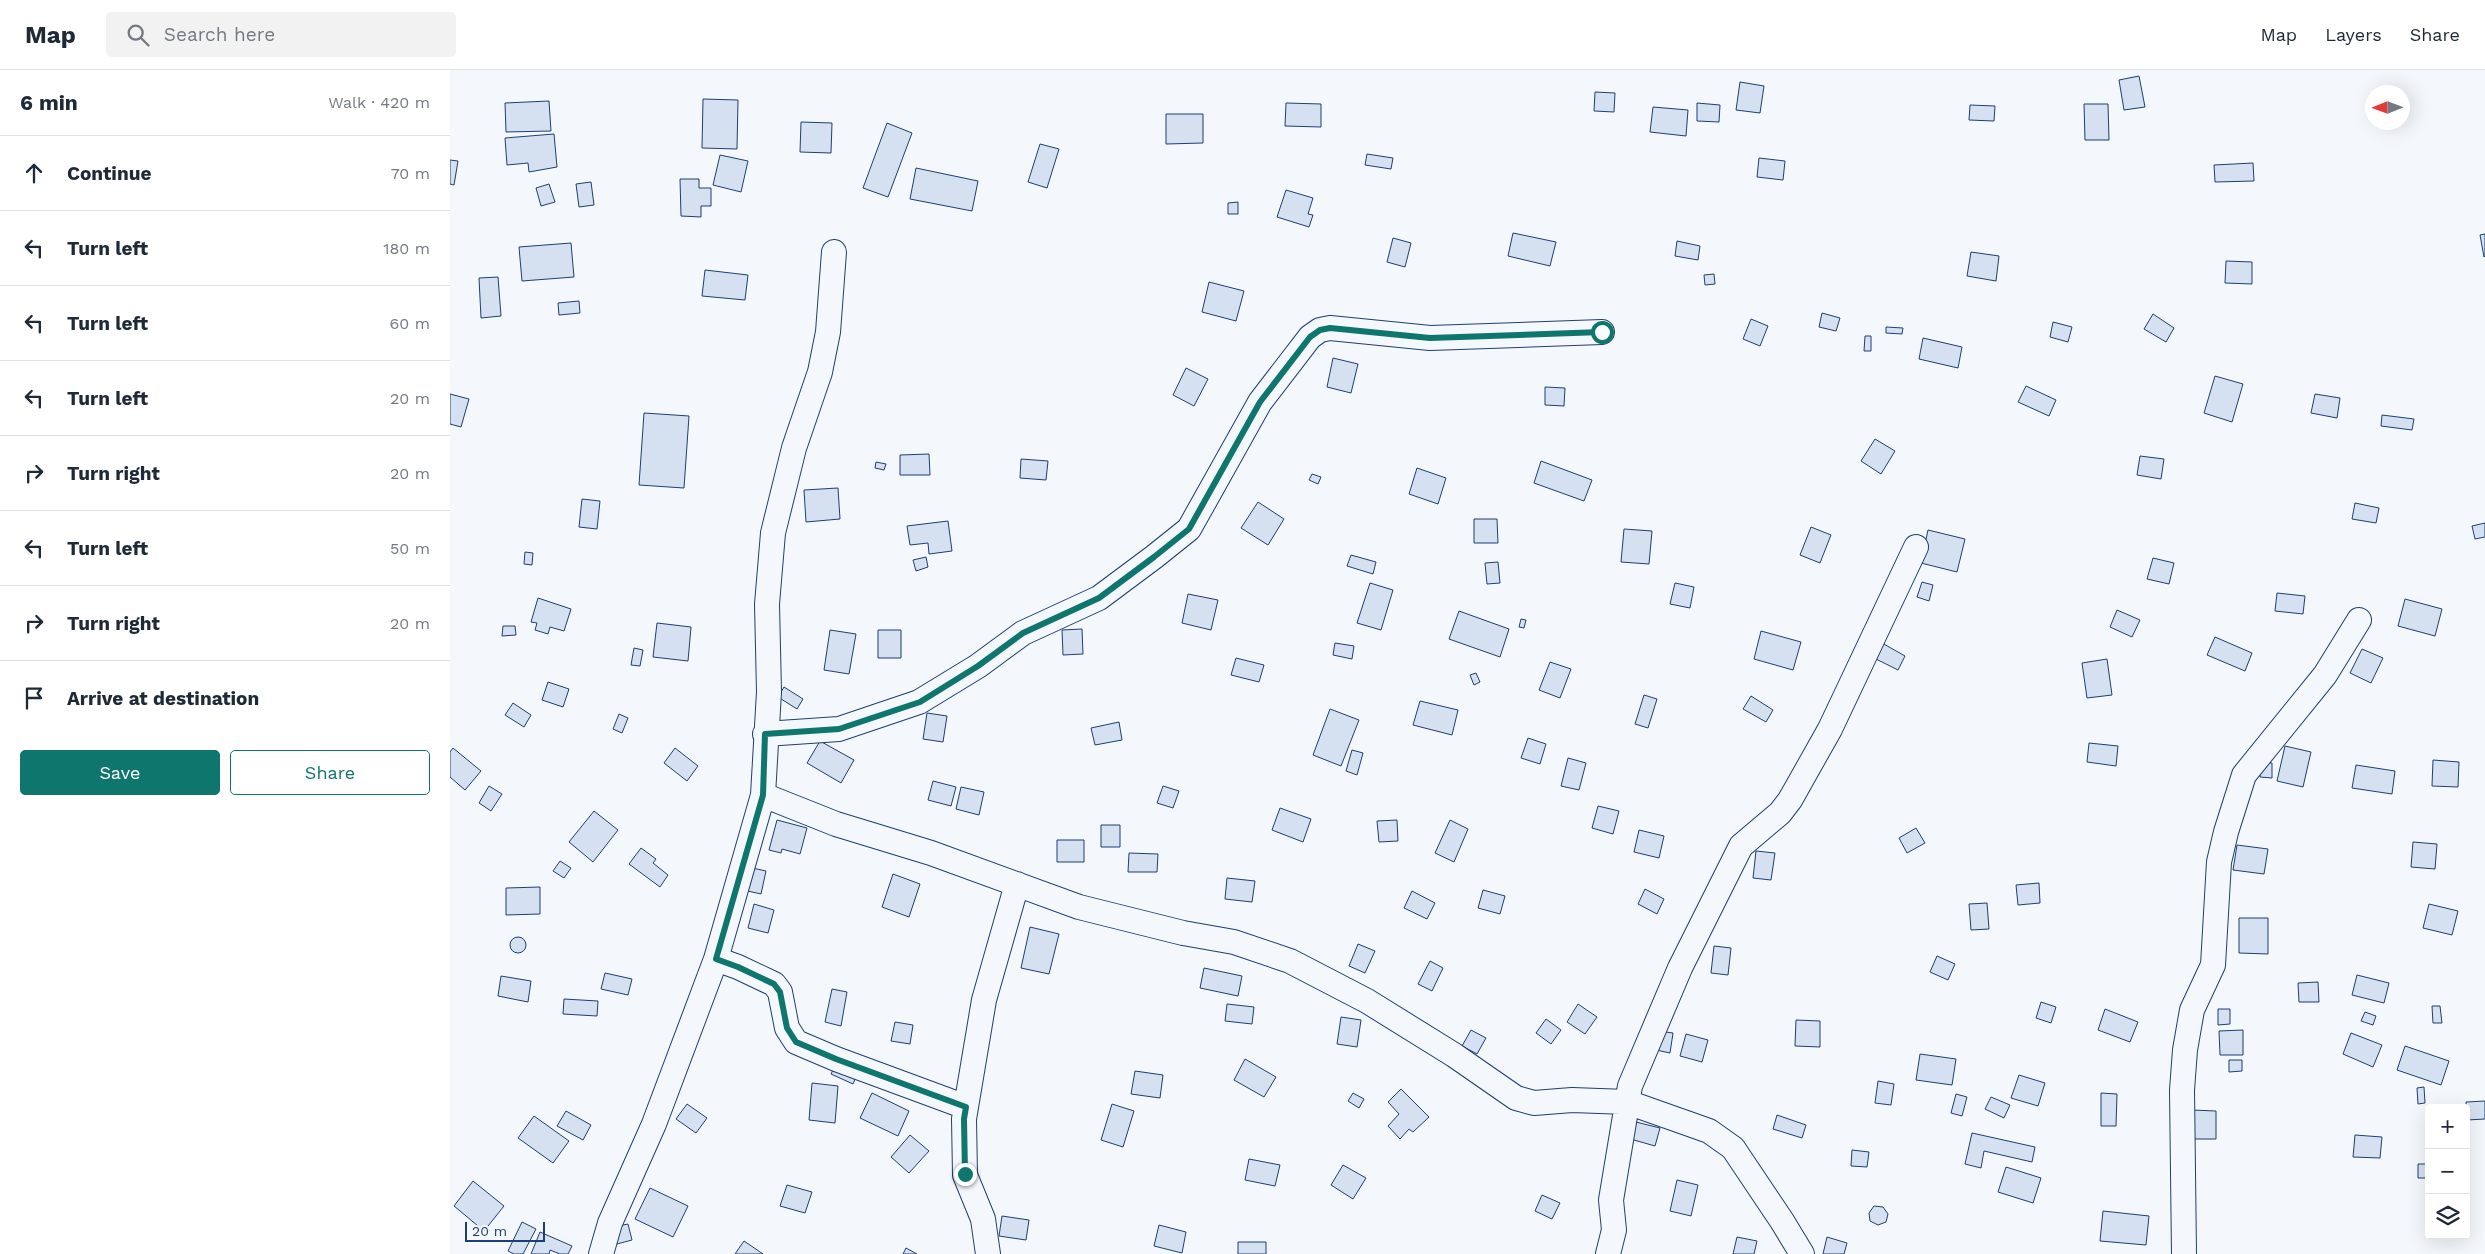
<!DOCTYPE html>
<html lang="en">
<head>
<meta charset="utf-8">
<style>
  body { margin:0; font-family:"Work Sans",sans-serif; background:#f2f2f3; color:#1f2937 }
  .controls { position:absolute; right:15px; bottom:15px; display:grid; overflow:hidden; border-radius:5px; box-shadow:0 5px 20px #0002 }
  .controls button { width:45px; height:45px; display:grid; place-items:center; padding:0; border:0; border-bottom:1px solid #e0e1e3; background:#fff; color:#1f2937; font:25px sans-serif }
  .compass { position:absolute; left:1915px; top:15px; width:45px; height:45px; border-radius:50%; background:#fff; box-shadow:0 5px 20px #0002; rotate:269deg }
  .scale { position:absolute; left:15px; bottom:12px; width:80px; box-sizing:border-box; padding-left:5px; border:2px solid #1d3f73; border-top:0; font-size:14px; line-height:18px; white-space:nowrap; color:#1d3f73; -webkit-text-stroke:4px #f4f7fb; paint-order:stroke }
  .stop { position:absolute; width:15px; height:15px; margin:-11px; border:4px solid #0f766e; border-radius:50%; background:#fff }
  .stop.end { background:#0f766e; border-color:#fff; box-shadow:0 1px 5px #0008 }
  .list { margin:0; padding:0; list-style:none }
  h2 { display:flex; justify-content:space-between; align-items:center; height:65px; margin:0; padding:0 20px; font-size:21px }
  h2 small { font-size:16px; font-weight:400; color:#747a83 }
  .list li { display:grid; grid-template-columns:32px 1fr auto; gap:15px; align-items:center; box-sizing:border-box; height:75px; padding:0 20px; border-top:1px solid #e0e1e3 }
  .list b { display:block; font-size:19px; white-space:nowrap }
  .list em { font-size:16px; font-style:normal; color:#747a83 }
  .actions { display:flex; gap:10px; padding:15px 20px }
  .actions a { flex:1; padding:11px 0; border:1px solid #0f766e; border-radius:5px; text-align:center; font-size:18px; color:#0f766e }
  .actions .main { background:#0f766e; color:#fff }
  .icon { flex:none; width:28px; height:28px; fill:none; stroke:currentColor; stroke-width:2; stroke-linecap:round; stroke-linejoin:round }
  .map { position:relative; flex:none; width:2035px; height:1184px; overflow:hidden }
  header { display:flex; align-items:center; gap:30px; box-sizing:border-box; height:70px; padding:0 25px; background:#fff; border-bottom:1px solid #e0e1e3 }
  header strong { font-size:24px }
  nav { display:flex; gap:28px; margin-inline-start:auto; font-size:18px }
  .search { width:350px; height:45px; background:#f2f2f3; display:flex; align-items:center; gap:12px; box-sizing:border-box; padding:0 18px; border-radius:5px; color:#747a83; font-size:19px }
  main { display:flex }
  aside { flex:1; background:#fff }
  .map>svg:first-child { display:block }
  .building { fill:#d5e0f0; stroke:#1d3f73 }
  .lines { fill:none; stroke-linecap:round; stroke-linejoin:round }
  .street-casing { stroke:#1d3f73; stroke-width:26 }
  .street { stroke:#f4f7fb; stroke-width:24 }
  .route { stroke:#0f766e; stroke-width:6 }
</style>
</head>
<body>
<header>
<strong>Map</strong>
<div class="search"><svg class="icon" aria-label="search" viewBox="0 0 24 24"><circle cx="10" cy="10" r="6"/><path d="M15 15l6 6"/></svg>Search here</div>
<nav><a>Map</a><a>Layers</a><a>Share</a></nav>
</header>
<main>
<aside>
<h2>6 min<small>Walk · 420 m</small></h2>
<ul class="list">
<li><svg class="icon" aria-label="ahead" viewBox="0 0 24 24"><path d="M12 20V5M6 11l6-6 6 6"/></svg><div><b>Continue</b></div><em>70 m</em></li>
<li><svg class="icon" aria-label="left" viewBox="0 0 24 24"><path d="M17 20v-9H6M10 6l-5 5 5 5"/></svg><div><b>Turn left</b></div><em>180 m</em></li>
<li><svg class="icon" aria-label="left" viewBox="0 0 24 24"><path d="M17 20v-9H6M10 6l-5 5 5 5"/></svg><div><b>Turn left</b></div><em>60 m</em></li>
<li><svg class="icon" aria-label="left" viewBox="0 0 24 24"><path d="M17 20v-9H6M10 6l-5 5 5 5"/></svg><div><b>Turn left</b></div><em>20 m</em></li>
<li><svg class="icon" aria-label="right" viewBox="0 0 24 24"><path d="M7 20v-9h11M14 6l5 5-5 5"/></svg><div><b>Turn right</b></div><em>20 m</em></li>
<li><svg class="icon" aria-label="left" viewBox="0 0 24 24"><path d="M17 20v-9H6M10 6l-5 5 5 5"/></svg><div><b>Turn left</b></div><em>50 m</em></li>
<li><svg class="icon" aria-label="right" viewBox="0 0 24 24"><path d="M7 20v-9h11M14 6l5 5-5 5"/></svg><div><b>Turn right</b></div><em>20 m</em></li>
<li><svg class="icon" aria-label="arrive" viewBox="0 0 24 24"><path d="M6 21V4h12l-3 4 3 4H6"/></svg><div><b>Arrive at destination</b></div></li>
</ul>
<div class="actions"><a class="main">Save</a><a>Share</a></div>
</aside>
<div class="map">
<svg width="2035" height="1184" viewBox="0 0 2035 1184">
  <rect width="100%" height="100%" fill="#f4f7fb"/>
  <path class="building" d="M1689,6L1695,37L1674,40L1669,10Z
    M1290,12L1314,16L1310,43L1286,40Z
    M1145,22L1165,23L1164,42L1144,41Z
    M253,29L288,30L287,79L252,78Z
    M99,31L101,61L56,62L55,33Z
    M836,33L871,34V57L835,56Z
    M1247,33L1270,35L1269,52L1247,51Z
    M1634,34H1658L1659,70H1635Z
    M1520,35L1545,36L1544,51L1519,50Z
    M1203,37L1238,40L1236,66L1200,62Z
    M716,44H753V73L716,74Z
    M351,52L382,53L381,83L350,82Z
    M437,53L462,63L438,127L413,118Z
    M104,64L107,97L79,102L78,93L57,95L55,68Z
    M590,74L609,79L597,118L578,112Z
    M917,84L943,88L941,99L915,95Z
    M270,85L298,91L291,122L263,115Z
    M1309,88L1335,91L1333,110L1307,107Z
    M0,90L8,91L4,115L0,114Z
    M1803,93L1804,111L1765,112L1764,95Z
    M466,98L528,111L522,141L460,129Z
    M230,109H249V118H261V136H251V147L231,146Z
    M141,112L144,135L129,137L126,114Z
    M99,114L105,132L91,136L86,118Z
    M836,120L863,128L858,144L863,145L859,157L827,147Z
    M788,132V144H778V133Z
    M1063,163L1106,172L1100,196L1058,186Z
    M2035,164V186L2034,187L2030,165Z
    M943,168L961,173L955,197L937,192Z
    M1227,171L1250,176L1248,190L1225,186Z
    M121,173L124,207L72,211L69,177Z
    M1521,182L1549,186L1546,211L1517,206Z
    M1776,191L1802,192V214L1775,213Z
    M255,200L298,205L295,230L252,226Z
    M1264,204L1265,214L1255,215L1254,205Z
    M48,207L51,246L31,248L29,208Z
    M759,212L794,221L786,251L752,242Z
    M129,231L130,243L109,245L108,233Z
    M1372,243L1390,248L1386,261L1369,257Z
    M1703,244L1724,258L1716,272L1694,259Z
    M1301,249L1318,256L1310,276L1293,269Z
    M1603,252L1622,257L1618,272L1600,267Z
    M1436,257L1453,258L1452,264L1436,263Z
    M1415,266H1421V281H1414Z
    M1473,268L1512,277L1508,298L1469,289Z
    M883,288L908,294L901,323L877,317Z
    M736,298L758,309L744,336L723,325Z
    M1765,306L1793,314L1782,352L1754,343Z
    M1576,316L1606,330L1599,346L1568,332Z
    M1095,317L1115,318L1114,336L1095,335Z
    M0,324L19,329L11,357L0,354Z
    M1865,324L1890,328L1887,348L1861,343Z
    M194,343L239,346L234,418L189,415Z
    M1932,345L1964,349L1962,360L1931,356Z
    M1425,369L1445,381L1431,404L1411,391Z
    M479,384L480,405H450V385Z
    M1690,386L1714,389L1711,409L1687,405Z
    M571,389L598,391L596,410L570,408Z
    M1091,391L1142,410L1134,431L1084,413Z
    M426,392L436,394L434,400L425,398Z
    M967,398L996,408L988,434L959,424Z
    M862,404L871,407L868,414L859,410Z
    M388,418L390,449L356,452L354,420Z
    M132,429L150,431L147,459L129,457Z
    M808,432L834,449L818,475L791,458Z
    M1905,433L1929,438L1926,453L1902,449Z
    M1024,449H1047L1048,473H1024Z
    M498,451L502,481L479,484L478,473L460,475L457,456Z
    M2035,453V467L2025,469L2022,456Z
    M1361,457L1381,465L1370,493L1350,485Z
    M1174,459L1202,461L1199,494L1171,492Z
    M1478,460L1515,469L1507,502L1471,493Z
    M75,482L83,483L82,495L74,494Z
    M901,485L926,492L923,504L897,496Z
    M476,487L478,497L466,501L463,490Z
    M1703,488L1724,493L1719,514L1697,509Z
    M1048,492L1050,513L1037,514L1035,493Z
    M1472,512L1483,515L1479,531L1467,527Z
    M920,513L943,520L931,560L907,553Z
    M1225,513L1244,517L1240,538L1220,534Z
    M1827,523L1855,526L1853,544L1825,541Z
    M738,524L768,530L761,560L732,553Z
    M88,528L121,539L114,561L100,557L98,564L85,560L87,553L81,552Z
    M1955,529L1992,539L1985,566L1948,556Z
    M1667,540L1690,550L1682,567L1660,557Z
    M1009,541L1059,559L1050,587L999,569Z
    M1071,549L1076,550L1074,558L1069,557Z
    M207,553L241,557L238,591L203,587Z
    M53,556H65L66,565L52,566Z
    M632,559L633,584L613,585L612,560Z
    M380,560L406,564L399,604L374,600Z
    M428,560H451V588H428Z
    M1311,561L1351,572L1343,600L1304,589Z
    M1765,567L1802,583L1795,601L1757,585Z
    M885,573L904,576L902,589L883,585Z
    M1432,573L1455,586L1448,600L1424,588Z
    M184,578L193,580L190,596L181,595Z
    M1912,579L1933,588L1921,613L1900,603Z
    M786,588L814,595L809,612L781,605Z
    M1657,589L1662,625L1637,628L1632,593Z
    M1100,592L1121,599L1110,628L1089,620Z
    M1026,603L1030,612L1024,615L1020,605Z
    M98,612L119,619L113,637L92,630Z
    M334,617L353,629L347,639L328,627Z
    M1194,625L1207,629L1198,658L1185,654Z
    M1301,626L1323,640L1316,652L1293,639Z
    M970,631L1008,640L1002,665L963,655Z
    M63,633L81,645L74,657L55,645Z
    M880,639L909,650L891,696L863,685Z
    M477,643L497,646L493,672L473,669Z
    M169,644L178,648L172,663L163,659Z
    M669,652L672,670L645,675L641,658Z
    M1078,668L1096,674L1090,694L1071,688Z
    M370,671L404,690L391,713L357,693Z
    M1639,673L1668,676L1666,696L1637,692Z
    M1835,676L1861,682L1853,717L1827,711Z
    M3,678L31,701L15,720L0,707V682Z
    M225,678L248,696L237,711L214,693Z
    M902,680L913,683L907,705L896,701Z
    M1118,688L1136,693L1129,720L1111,716Z
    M1983,690L2009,692L2008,717L1982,716Z
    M1810,692L1822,693V708L1810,707Z
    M1906,695L1945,701L1942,724L1902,718Z
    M483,711L506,717L501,736L478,730Z
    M39,716L52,724L41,741L29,733Z
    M713,716L729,721L723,738L707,733Z
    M511,717L534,722L529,745L506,739Z
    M1148,736L1169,741L1163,764L1142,758Z
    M830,738L861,749L853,772L822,760Z
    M144,741L168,760L143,792L119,772Z
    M327,750L357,758L350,784L332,779L331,783L319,780Z
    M947,750L948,771L929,772L927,751Z
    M1000,750L1018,759L1004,792L985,783Z
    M651,755H670V777H651Z
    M1466,758L1475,773L1457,783L1449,768Z
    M1189,760L1214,766L1209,788L1184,782Z
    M607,770H634V792H607Z
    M1963,772L1987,774L1985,799L1961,797Z
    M1787,775L1818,779L1814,804L1783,800Z
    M191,778L206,789L203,793L218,805L210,817L179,794Z
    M1306,781L1325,783L1321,810L1303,808Z
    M679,783L708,784L707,802H678Z
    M110,791L121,798L114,808L103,801Z
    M298,797L316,801L311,824L293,820Z
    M443,804L470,814L459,847L432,837Z
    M777,808L805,811L802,832L775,829Z
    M1589,813L1590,833L1568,835L1566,815Z
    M90,817V844L56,845V818Z
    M1195,819L1214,829L1207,844L1188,834Z
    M1033,820L1055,826L1050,844L1028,838Z
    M962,821L985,833L977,849L954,838Z
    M1537,833L1539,859L1521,860L1519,834Z
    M304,834L324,840L318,863L298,858Z
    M1979,834L2008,841L2002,865L1973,858Z
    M1789,848H1818V884L1789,883Z
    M580,857L609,864L599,904L571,898Z
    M60 875a8 8 0 1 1 16 0a8 8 0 1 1-16 0Z
    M908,874L925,881L915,903L899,896Z
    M1264,876L1281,878L1278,905L1261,903Z
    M1487,886L1505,894L1498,910L1480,902Z
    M980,891L993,898L982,921L968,914Z
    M754,898L792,906L788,926L750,918Z
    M155,903L182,909L178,925L151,919Z
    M1907,905L1939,913L1934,933L1902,925Z
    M51,906L81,911L78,932L48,926Z
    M1868,912L1869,932H1849L1848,913Z
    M382,919L397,922L391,956L375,952Z
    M114,929L148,931L147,946L113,944Z
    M1591,932L1606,937L1601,953L1586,948Z
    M777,934L804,937L802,954L775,951Z
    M1128,934L1147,947L1135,964L1117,952Z
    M1982,936H1990L1992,953H1983Z
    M1655,939L1688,952L1680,972L1648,960Z
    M1768,939H1780V954L1768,955Z
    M1915,942L1926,946L1923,955L1911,951Z
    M891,947L911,950L907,977L887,974Z
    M1096,949L1111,960L1101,974L1086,963Z
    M1346,950L1370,951V977L1345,976Z
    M445,952L463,955L460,974L441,971Z
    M1021,960L1036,968L1027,984L1012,976Z
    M1793,960V985H1770L1769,961Z
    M1208,961L1223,963L1220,983L1206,980Z
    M1901,963L1932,975L1923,997L1893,984Z
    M1236,964L1258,970L1252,992L1230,986Z
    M1955,976L1999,991L1991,1015L1947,1000Z
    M1470,984L1506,989L1502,1015L1466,1010Z
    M795,989L826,1007L814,1027L784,1010Z
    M388,990L409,1000L403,1014L381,1004Z
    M1779,990H1792V1001L1779,1002Z
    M685,1001L713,1005L710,1028L681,1024Z
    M1569,1005L1595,1013L1588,1036L1561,1028Z
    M1428,1011L1444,1014L1441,1035L1425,1033Z
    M362,1013L388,1016L385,1053L359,1050Z
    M1974,1017L1975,1033L1968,1034L1967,1018Z
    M951,1019L979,1047L963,1062L959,1059L950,1069L938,1056L949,1044L938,1032Z
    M422,1023L459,1041L448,1066L410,1048Z
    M903,1023L914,1029L909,1038L898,1031Z
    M1651,1023L1667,1024L1666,1056H1651Z
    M1506,1024L1517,1027L1512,1046L1501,1043Z
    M1541,1027L1560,1035L1554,1048L1535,1039Z
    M2035,1031V1049L2017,1050L2016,1032Z
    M237,1034L257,1048L246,1063L226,1049Z
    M662,1034L684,1041L673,1077L651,1070Z
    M1742,1040L1766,1041V1069H1742Z
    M116,1041L141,1055L133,1070L107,1056Z
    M1327,1045L1356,1055L1352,1068L1323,1059Z
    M84,1046L119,1071L103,1093L68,1068Z
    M1182,1051L1210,1058L1205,1076L1177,1068Z
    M1522,1063L1585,1077L1582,1092L1534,1081L1531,1098L1515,1094Z
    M460,1065L479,1081L459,1103L441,1087Z
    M1905,1065L1932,1067L1930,1088L1903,1087Z
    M1402,1080L1419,1082L1417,1097L1401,1096Z
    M799,1089L830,1095L825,1116L795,1110Z
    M1968,1094H1979V1108H1968Z
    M893,1095L916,1108L903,1129L881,1115Z
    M1556,1097L1591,1108L1583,1133L1548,1122Z
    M1227,1110L1248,1115L1241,1146L1220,1141Z
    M23,1111L54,1136L34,1161L4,1136Z
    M337,1115L362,1122L355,1143L330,1136Z
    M200,1118L238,1136L223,1167L185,1149Z
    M1092,1125L1110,1133L1102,1149L1085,1141Z
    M1424,1136L1433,1137L1438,1144L1436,1152L1428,1155L1420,1151L1419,1143Z
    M1653,1141L1699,1146L1696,1175L1650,1171Z
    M552,1146L579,1150L576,1170L549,1166Z
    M72,1152L86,1159L73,1184H64L58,1181Z
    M178,1154L182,1170L167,1174L163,1157Z
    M709,1155L736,1162L732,1183L704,1176Z
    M90,1162L122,1176L118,1184H110L100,1180L99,1184H81Z
    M1287,1167L1307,1171L1304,1184H1283Z
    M1377,1167L1397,1173L1394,1184H1373Z
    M294,1171L313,1184H285Z
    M788,1172H816V1184H788Z
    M456,1178L467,1184H453Z"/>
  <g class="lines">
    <g class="street-casing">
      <path id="street" d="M315,664L389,659L469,632L528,596L573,563L649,528L704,487L739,459L810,332L860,267L870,260L880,258L980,268L1152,262
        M313,725L386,754L481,783L629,837L733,863L784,872L840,891L917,931L1004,985L1066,1028L1084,1033L1122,1030L1177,1032L1259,1061L1283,1078L1332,1151L1352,1184
        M266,889L288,897L324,914L330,922L337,958L346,972L386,989L516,1037
        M151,1184L160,1153L204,1054L266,889L313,725L319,622L317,534L323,463L344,378L370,302L378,262L384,182
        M538,1184L533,1149L515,1105L514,1049L534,930L567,814
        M1158,1184L1164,1160L1161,1130L1180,1016L1230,898L1291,776L1330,743L1340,730L1380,659L1466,477
        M1734,1184L1732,1020L1735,980L1742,940L1763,895L1769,792L1776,762L1794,705L1875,605L1909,550"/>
    </g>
    <use href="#street" class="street"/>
  </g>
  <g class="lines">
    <path class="route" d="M515,1104L514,1049L516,1037L386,989L346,972L337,958L330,922L324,914L288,897L266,889L313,725L315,664L389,659L470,632L528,596L573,563L649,528L704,487L739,459L810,332L860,267L870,260L880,258L980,268L1152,262"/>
  </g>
</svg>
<div class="controls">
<button>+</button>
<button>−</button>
<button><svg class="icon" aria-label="layers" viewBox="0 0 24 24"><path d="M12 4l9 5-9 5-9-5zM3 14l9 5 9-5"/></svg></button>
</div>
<svg class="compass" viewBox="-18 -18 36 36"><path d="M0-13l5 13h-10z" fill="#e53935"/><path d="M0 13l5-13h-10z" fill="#747a83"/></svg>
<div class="scale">20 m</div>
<div class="stop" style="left:1152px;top:262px"></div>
<div class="stop end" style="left:515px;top:1104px"></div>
</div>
</main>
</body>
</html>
